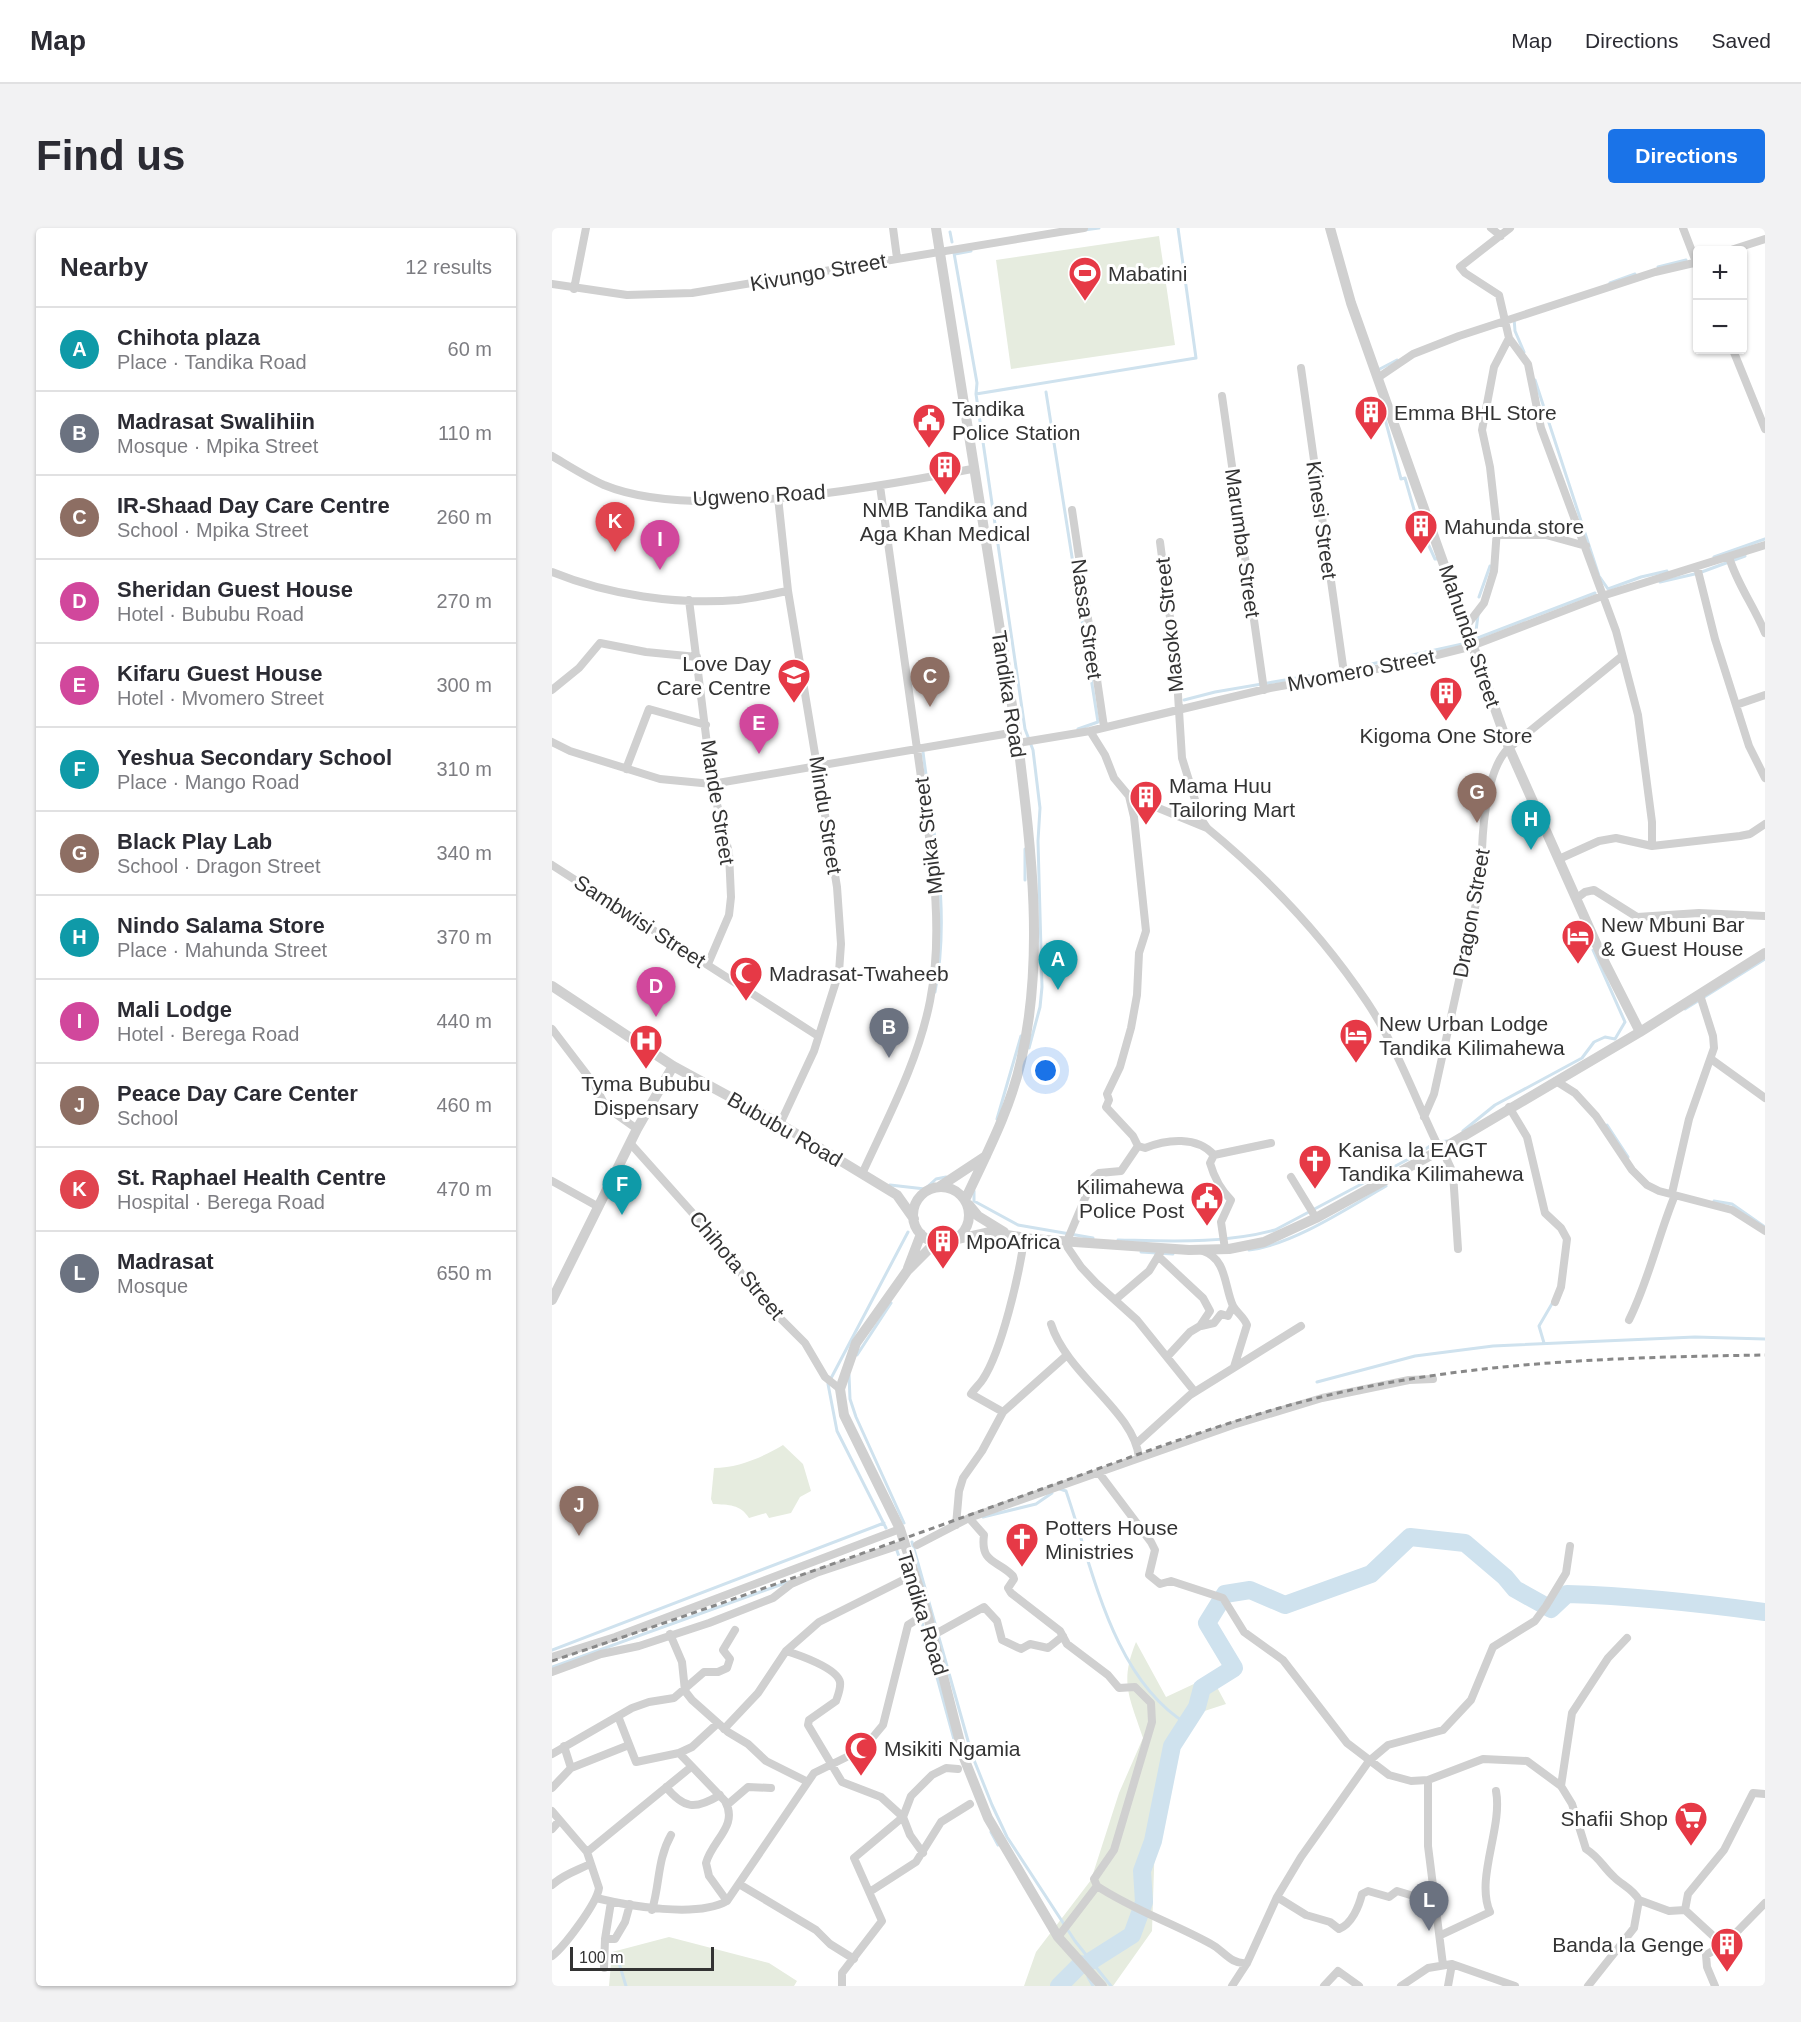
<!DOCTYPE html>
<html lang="en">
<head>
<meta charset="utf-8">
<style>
  body { margin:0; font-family:Helvetica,sans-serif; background:#f2f2f3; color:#2b2b33 }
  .controls { position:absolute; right:18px; top:18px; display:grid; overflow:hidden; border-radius:6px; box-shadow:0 2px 4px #0004 }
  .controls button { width:54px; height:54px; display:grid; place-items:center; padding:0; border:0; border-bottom:2px solid #e1e1e2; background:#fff; color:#2b2b33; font:30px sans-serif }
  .scale { position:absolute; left:18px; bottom:15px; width:144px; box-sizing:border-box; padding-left:6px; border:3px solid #333; border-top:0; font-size:16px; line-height:21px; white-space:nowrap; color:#333; -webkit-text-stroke:4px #fff; paint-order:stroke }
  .you { position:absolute; left:494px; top:843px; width:21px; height:21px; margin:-15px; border:4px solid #fff; border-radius:50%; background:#1a73e8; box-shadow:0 0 0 9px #1a73e833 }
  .badge { display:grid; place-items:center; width:39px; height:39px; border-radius:50%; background:#1a73e8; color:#fff; font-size:20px; font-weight:700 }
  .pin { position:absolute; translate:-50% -50px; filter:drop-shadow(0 2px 3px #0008) }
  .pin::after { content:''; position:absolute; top:32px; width:21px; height:18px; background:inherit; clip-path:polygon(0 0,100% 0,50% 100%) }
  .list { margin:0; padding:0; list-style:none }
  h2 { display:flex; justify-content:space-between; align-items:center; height:78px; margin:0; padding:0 24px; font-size:26px }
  h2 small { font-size:20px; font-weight:400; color:#7c7c81 }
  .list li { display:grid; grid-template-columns:39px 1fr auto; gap:18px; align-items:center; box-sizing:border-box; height:84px; padding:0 24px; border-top:2px solid #e1e1e2 }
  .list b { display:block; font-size:22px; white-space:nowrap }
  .list p { margin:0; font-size:20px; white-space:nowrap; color:#7c7c81 }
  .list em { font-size:20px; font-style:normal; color:#7c7c81 }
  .map { position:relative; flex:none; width:1213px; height:1758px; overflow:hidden; border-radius:6px }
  header { display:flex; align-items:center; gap:36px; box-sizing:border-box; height:84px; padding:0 30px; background:#fff; border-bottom:2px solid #e1e1e2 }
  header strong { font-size:28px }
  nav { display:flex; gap:33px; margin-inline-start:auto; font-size:21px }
  .intro { display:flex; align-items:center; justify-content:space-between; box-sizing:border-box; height:144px; padding:0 36px }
  h1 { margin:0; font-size:42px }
  .button { padding:15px 27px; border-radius:6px; background:#1a73e8; color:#fff; font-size:21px; font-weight:700 }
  main { display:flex; gap:36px; padding:0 36px }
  aside { flex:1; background:#fff; border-radius:6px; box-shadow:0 2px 4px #0004 }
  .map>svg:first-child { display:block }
  .green { fill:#e6ecdf }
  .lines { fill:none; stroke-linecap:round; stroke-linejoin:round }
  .stream { stroke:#cfe2ee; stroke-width:3 }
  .river { stroke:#cfe2ee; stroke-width:18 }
  .minor { stroke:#d0d0d0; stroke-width:8 }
  .tertiary { stroke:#d0d0d0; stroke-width:10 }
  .rail { stroke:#888; stroke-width:3; stroke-dasharray:6 4.5; stroke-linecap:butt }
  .labels { text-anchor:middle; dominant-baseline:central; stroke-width:6; stroke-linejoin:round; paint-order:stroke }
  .street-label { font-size:21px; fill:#333; stroke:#fff }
  .poi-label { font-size:21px; fill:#333; stroke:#fff; text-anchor:start }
</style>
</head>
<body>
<header>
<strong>Map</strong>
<nav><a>Map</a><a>Directions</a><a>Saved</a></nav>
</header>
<div class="intro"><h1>Find us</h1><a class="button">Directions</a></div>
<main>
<aside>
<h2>Nearby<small>12 results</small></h2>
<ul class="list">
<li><span class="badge" style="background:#0f9aa8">A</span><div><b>Chihota plaza</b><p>Place · Tandika Road</p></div><em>60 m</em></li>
<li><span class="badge" style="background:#6b7280">B</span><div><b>Madrasat Swalihiin</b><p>Mosque · Mpika Street</p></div><em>110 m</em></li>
<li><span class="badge" style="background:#8d6e63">C</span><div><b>IR-Shaad Day Care Centre</b><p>School · Mpika Street</p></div><em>260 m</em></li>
<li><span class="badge" style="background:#d1479c">D</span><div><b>Sheridan Guest House</b><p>Hotel · Bububu Road</p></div><em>270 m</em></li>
<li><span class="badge" style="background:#d1479c">E</span><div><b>Kifaru Guest House</b><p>Hotel · Mvomero Street</p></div><em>300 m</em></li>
<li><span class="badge" style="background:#0f9aa8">F</span><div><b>Yeshua Secondary School</b><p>Place · Mango Road</p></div><em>310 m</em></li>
<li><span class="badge" style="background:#8d6e63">G</span><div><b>Black Play Lab</b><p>School · Dragon Street</p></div><em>340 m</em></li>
<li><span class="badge" style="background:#0f9aa8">H</span><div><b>Nindo Salama Store</b><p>Place · Mahunda Street</p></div><em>370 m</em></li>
<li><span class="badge" style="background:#d1479c">I</span><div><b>Mali Lodge</b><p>Hotel · Berega Road</p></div><em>440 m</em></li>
<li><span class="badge" style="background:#8d6e63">J</span><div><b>Peace Day Care Center</b><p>School</p></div><em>460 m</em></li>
<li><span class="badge" style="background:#e0444e">K</span><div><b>St. Raphael Health Centre</b><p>Hospital · Berega Road</p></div><em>470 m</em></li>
<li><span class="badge" style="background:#6b7280">L</span><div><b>Madrasat</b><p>Mosque</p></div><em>650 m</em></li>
</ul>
</aside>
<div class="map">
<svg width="1213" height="1758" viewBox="0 0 1213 1758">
  <rect width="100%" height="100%" fill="#fff"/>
  <path class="green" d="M607,8L623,117L459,141L444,32Z
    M231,1217L251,1236L259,1263L248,1269L239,1285L217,1290L214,1285L197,1290C188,1276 177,1277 161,1276L159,1271L162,1240C186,1240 211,1229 231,1217Z
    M584,1414L614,1469L659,1448L674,1476L634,1489L617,1532L604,1579L600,1703L561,1758H472L484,1724L539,1652L567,1565L591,1510C578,1470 567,1455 584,1414Z
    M117,1709L217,1735L245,1753L242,1758H57L60,1724Z"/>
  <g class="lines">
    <path class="stream" d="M532,2L547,0
      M398,4L400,14
      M402,25L425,155L424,166L473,501L481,522L488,580L486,613L490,759L488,779L477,820
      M403,26L419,23
      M1106,39L1134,32
      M1058,55L1083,46
      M962,90L963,103L972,124
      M824,143L845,132
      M983,152L1047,348L1056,361L1089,349L1115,343
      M494,164L546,494L526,501
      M424,166L644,130L626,0
      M828,172L849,251L853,250L865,292L883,331H886
      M1162,329L1213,311
      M1108,354L1147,345L1193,328
      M927,369L938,338
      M926,387L923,411L1043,365
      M632,472L663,464L792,442L915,415
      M371,524C381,604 399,683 383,764
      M473,621V652
      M1133,781L1213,731
      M445,891L469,808
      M1055,897L1076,929
      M911,903L943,877L1030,830L1042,814L1053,809L1063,811L1073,794L1041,722
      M338,957L373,961L384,951L394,949
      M422,963V973L466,997L541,1010
      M1162,973L1180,976L1213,999
      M566,1012C618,1013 672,1016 723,1002L866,926L884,914L896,913
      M697,1022C740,1017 796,980 834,958
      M589,1024L621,1026
      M992,1115L987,1098L1001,1074
      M305,1127L339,1075
      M297,1147L298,1171L304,1189L352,1295
      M765,1154L863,1128L941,1118L1143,1109L1213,1111
      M508,1261L514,1263C541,1341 560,1450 635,1496
      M431,1289L484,1276L500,1265
      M334,1300L285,1203L276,1156L356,1004
      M360,1314L420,1527L440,1577L455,1609L523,1713L559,1758
      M344,1320L368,1387L403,1515
      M0,1422L332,1295
      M0,1439L236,1354
      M439,1604L446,1617
      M67,1735L74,1758
      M536,1749L541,1758"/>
    <path class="river" d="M539,1733L580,1707L592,1674L590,1643L601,1613L620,1518L645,1479L650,1460L682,1440L655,1395L673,1366L698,1362L733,1377L819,1346L858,1309L913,1315L953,1349L963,1361L999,1381L1015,1366C1081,1368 1147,1375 1213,1384
      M507,1758L529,1736"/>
    <path class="minor" d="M341,0L345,30
      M939,0L949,8
      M958,0L908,39L913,45L947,67L957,110L976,136L989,200L1064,403L1086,487L1100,594V618
      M1131,0L1146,39
      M1179,22L1213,11
      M0,56L75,67L140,65L532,0
      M22,61L34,0
      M1181,122L1213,201
      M749,140L792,445
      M827,149L861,126L907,108L1103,44L1146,34
      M670,168L712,462
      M0,228C17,238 34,249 52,257C141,294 326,259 420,241
      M226,269L236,363L285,659L289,716L287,744L262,823L228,896
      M520,282L552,499
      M944,307H994L1034,318
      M608,314L624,435L630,530L649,591L655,600C716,650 771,708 815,774C845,819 864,873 888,922
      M1177,329C1185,356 1202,378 1213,405
      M1145,339L1163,411L1197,518L1213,550
      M0,344C56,367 125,377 186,372C203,370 220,366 236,363
      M137,372L160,556L177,625L179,669L177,687L156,736
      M915,397L932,375L942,343L945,301L938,239L930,202L942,139L957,110
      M0,462L27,440L48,415L94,424L145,429
      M1184,477L1213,467
      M538,503L553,527L562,550L577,568L655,600
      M0,514L18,523L108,551L160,556L464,504
      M466,515L538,503L718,460L841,438L917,419L1050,368L1213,317
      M74,541L97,481L154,497
      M577,568L582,589L594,703L587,725L585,767L579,800L568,839L555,866L557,872L554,879L581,908L586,918L593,920C615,911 645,908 662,927L719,915
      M1007,631L1047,613L1064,610L1100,618L1188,608L1198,606L1213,596
      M0,637L266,808
      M1025,670L1033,664L1042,662L1085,689L1147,685L1213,688
      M0,801L42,856L54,879L85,901
      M1159,831L1213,870
      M1004,853L1023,865L1044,888L1080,942L1095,957L1107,963L1180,982L1213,1003
      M957,879L975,909L993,985L1009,1000L1015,1011L1009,1059L1003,1074
      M872,889L882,866L930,648C929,615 932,542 957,520L1070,428
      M78,915L178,1027L198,1060L253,1115L273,1149L288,1161
      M890,921L901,945L906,1021
      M662,927L658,935C662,949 669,962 679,972L669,994L673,1021
      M310,946C336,889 366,834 378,773C393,697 378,618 368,542C355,447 341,353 328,258
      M739,949L764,990
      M0,953L45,978
      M507,1013L514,1017L529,1039L544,1055L585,1092L643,1164
      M515,1013L542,949L547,945L569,943L586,918
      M651,1023C675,1031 672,1058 681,1078C685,1085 692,1089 695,1097L682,1139
      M606,1028L651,1070L658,1083L648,1098L638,1104L615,1129
      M563,1072L597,1043L608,1025
      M1077,1092C1097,1052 1106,1008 1123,967L1120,965L1137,891L1162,820L1161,808L1148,767
      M499,1096C515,1147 583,1184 587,1230
      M649,1098L662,1095L669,1086L676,1088L681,1078
      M451,1184L419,1166C423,1160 428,1156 431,1151C450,1122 467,1047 472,1012L470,1009
      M585,1215L638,1167L749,1098
      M547,1245L599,1314L603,1322L597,1347L608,1356L619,1353L671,1370L692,1404L731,1432L795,1515L837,1547L859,1553L876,1552
      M417,1290L432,1307C428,1336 446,1332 461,1348L462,1351L456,1360L459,1365L508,1403L515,1416L556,1447L567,1460L583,1459L599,1475L600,1494L562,1622L542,1651L545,1658L506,1709
      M404,1297L407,1263L411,1250L430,1223L451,1184L515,1127
      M365,1317L417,1290L681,1197L770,1170L857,1152L881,1151
      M379,1403L387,1404L432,1379L445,1393L450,1412L469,1421L478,1416L496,1420L511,1408
      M118,1406L130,1434L133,1463L140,1472L176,1504L196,1516L214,1533L256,1554
      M234,1423C247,1427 285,1440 288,1454C289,1460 286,1467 284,1473L257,1492L256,1497L290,1554L329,1569L351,1589L358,1607L371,1625
      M0,1429L63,1409L348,1301
      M0,1444L49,1426L87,1418L157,1395L221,1370L239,1356L264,1345L351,1316
      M66,1488L84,1534L127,1525
      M166,1495L140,1519L127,1525L173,1573C187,1598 160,1612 154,1635L157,1648L175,1673
      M172,1501L206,1465L234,1423L267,1394L361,1347
      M12,1518L19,1540
      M0,1526L80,1480L97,1474L122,1470L152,1444H166L175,1440L178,1431L171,1422L183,1402
      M1009,1558L1020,1485L1056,1430L1075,1410
      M114,1559C132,1581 143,1582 168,1567
      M0,1560L19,1540L77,1517
      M175,1577L196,1559L219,1560
      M0,1583L35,1624L47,1660C45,1675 13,1718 0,1728
      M0,1601L7,1593
      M35,1624L139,1539
      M187,1656L264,1702L278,1716L302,1731
      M0,1657C12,1646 24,1643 38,1636
      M545,1658C581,1682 621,1695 659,1716C671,1722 679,1737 695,1735
      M319,1663L364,1634L389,1594L418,1576
      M725,1669L754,1687L778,1694L787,1701C800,1696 807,1678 810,1666L816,1663L837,1669L845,1663L865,1669H882
      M44,1670C77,1678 145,1690 175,1673L262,1545L311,1521L331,1497L356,1397L375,1385
      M1087,1672L1117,1683L1133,1682L1171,1717
      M100,1682C108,1656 105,1632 119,1607
      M1133,1682L1136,1666L1172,1622L1201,1565L1213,1566
      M889,1707L938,1684C923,1651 951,1599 944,1563
      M53,1711H63L73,1694L78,1676
      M891,1737L876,1618V1552L931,1531L975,1533L1009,1558L1020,1576L1034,1621C1048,1630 1050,1638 1062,1649C1070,1657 1081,1661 1087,1672L1082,1700L1036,1758
      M52,1740L53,1711L59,1674
      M290,1758V1745L330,1693L302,1630L351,1589L359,1568L380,1547L394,1540L406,1541
      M680,1758L695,1735L725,1669L749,1629L817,1533L836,1517L891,1502L919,1472L941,1419L983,1393L994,1378L1014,1345L1018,1318
      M772,1758L786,1743L807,1758
      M849,1758L876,1740L900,1736L963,1758
      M896,1758L900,1736
      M1163,1758L1155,1739L1154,1727L1174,1715L1213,1675"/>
    <path class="tertiary" d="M384,0L466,515C479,620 493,729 469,833C458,882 434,927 413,972
      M778,0L799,75L957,520L1052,733L1088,804
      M0,758L121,838L228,896L345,967L362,991
      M387,959L434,928
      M361 987a28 28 0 1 1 56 0a28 28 0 1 1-56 0Z
      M417,977L426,988L452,1004
      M402,1012L437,1004L480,1011L637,1022L677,1021L712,1014L764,990L888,922L1088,804L1213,725
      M384,1014L355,1043L304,1115L288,1161L292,1187L348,1301L375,1385L412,1530L436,1590L506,1709L550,1758
      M356,1040L369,1006
      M0,1072L85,901L121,838"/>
    <path class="rail" d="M0,1433C162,1379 323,1321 484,1263C589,1226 694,1184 804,1161C939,1133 1075,1129 1213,1127"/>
  </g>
  <defs>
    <g id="stadium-pin" transform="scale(1.725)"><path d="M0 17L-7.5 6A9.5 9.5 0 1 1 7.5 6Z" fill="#e63946" stroke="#fff"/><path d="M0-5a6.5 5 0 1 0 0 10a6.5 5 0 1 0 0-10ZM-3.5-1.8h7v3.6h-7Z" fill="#fff"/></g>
    <g id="building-pin" transform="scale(1.725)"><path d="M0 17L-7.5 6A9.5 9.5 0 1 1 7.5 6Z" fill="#e63946" stroke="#fff"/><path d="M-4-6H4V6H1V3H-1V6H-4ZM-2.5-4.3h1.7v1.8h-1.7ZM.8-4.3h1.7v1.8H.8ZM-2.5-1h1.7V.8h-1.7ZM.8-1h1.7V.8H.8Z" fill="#fff"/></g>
    <g id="civic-pin" transform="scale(1.725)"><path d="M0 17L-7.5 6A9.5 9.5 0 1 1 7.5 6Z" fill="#e63946" stroke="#fff"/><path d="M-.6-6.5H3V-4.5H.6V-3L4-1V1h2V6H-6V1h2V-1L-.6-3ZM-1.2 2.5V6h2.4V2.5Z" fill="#fff"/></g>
    <g id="school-pin" transform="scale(1.725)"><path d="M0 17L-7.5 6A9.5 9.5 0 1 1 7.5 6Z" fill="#e63946" stroke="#fff"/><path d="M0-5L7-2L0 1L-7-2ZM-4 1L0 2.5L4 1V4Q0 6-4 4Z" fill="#fff"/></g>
    <g id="hotel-pin" transform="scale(1.725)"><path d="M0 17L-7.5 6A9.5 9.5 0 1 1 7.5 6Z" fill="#e63946" stroke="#fff"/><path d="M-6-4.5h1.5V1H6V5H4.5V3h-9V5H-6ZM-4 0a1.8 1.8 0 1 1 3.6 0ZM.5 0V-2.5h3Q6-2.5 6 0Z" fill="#fff"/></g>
    <g id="mosque-pin" transform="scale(1.725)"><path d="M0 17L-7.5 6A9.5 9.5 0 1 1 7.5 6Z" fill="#e63946" stroke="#fff"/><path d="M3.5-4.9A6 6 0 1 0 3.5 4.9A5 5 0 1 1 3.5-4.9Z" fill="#fff"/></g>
    <g id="hospital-pin" transform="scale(1.725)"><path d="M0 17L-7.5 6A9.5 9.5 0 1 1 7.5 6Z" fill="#e63946" stroke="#fff"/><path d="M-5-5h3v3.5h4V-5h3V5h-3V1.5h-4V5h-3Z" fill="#fff"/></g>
    <g id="church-pin" transform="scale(1.725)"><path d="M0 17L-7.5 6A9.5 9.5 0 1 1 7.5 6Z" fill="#e63946" stroke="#fff"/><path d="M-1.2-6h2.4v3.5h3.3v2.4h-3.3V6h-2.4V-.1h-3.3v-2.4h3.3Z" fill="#fff"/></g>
    <g id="supermarket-pin" transform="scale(1.725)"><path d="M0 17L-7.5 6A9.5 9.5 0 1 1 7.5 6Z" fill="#e63946" stroke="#fff"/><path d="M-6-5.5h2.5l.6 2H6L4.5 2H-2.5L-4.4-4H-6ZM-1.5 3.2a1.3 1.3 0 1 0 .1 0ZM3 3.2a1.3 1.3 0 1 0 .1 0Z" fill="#fff"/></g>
  </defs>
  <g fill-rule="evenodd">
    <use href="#stadium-pin" x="533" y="45"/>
    <use href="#building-pin" x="819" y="184"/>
    <use href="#civic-pin" x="377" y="192"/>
    <use href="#building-pin" x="393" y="239"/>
    <use href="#building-pin" x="869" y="298"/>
    <use href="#school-pin" x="242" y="447"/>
    <use href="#building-pin" x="894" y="465"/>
    <use href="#building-pin" x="594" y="569"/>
    <use href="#hotel-pin" x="1026" y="708"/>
    <use href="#mosque-pin" x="194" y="745"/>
    <use href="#hotel-pin" x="804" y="807"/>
    <use href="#hospital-pin" x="94" y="813"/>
    <use href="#church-pin" x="763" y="933"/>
    <use href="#civic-pin" x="655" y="970"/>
    <use href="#building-pin" x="391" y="1013"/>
    <use href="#church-pin" x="470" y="1311"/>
    <use href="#mosque-pin" x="309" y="1520"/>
    <use href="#supermarket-pin" x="1139" y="1590"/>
    <use href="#building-pin" x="1175" y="1716"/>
  </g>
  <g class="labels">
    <g class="street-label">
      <text transform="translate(266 44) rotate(-10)">Kivungo Street</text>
      <text transform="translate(207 267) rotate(-3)">Ugweno Road</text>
      <text transform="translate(770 292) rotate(82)">Kinesi Street</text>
      <text transform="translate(691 315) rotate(82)">Marumba Street</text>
      <text transform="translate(535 391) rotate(82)">Nassa Street</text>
      <text transform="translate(617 397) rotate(-96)">Masoko Street</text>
      <text transform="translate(918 408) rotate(71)">Mahunda Street</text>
      <text transform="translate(809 442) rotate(-11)">Mvomero Street</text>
      <text transform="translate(457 466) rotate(81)">Tandika Road</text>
      <text transform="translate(166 574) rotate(81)">Mande Street</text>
      <text transform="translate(274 587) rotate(81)">Mindu Street</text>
      <text transform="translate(376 608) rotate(-97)">Mpika Street</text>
      <text transform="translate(919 685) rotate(-80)">Dragon Street</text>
      <text transform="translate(88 693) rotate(33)">Sambwisi Street</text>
      <text transform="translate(233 901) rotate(30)">Bububu Road</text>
      <text transform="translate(185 1037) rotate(50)">Chihota Street</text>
      <text transform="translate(371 1385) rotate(73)">Tandika Road</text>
    </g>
    <g class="poi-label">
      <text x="556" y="45">Mabatini</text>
      <text x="400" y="180">Tandika<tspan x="400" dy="24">Police Station</tspan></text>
      <text x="842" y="184">Emma BHL Store</text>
      <text x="393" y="281" text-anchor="middle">NMB Tandika and<tspan x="393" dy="24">Aga Khan Medical</tspan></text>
      <text x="892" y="298">Mahunda store</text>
      <text x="219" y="435" text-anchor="end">Love Day<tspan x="219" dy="24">Care Centre</tspan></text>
      <text x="894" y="507" text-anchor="middle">Kigoma One Store</text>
      <text x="617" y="557">Mama Huu<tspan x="617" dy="24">Tailoring Mart</tspan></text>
      <text x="1049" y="696">New Mbuni Bar<tspan x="1049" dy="24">&amp; Guest House</tspan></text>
      <text x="217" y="745">Madrasat-Twaheeb</text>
      <text x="827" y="795">New Urban Lodge<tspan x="827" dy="24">Tandika Kilimahewa</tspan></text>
      <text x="94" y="855" text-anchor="middle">Tyma Bububu<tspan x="94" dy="24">Dispensary</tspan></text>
      <text x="786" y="921">Kanisa la EAGT<tspan x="786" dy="24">Tandika Kilimahewa</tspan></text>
      <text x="632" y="958" text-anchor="end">Kilimahewa<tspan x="632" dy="24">Police Post</tspan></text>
      <text x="414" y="1013">MpoAfrica</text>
      <text x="493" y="1299">Potters House<tspan x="493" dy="24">Ministries</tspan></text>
      <text x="332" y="1520">Msikiti Ngamia</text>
      <text x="1116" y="1590" text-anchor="end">Shafii Shop</text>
      <text x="1152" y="1716" text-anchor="end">Banda la Genge</text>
    </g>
  </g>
</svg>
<div class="controls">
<button>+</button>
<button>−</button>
</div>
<div class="scale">100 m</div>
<div class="you"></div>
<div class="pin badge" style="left:506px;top:762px;background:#0f9aa8">A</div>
<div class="pin badge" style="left:337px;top:830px;background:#6b7280">B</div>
<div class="pin badge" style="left:378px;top:479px;background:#8d6e63">C</div>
<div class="pin badge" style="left:104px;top:789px;background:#d1479c">D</div>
<div class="pin badge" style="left:207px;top:526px;background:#d1479c">E</div>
<div class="pin badge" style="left:70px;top:987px;background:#0f9aa8">F</div>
<div class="pin badge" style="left:925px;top:595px;background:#8d6e63">G</div>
<div class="pin badge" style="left:979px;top:622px;background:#0f9aa8">H</div>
<div class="pin badge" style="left:108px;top:342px;background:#d1479c">I</div>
<div class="pin badge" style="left:27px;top:1308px;background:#8d6e63">J</div>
<div class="pin badge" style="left:63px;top:324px;background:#e0444e">K</div>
<div class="pin badge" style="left:877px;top:1703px;background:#6b7280">L</div>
</div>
</main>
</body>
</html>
